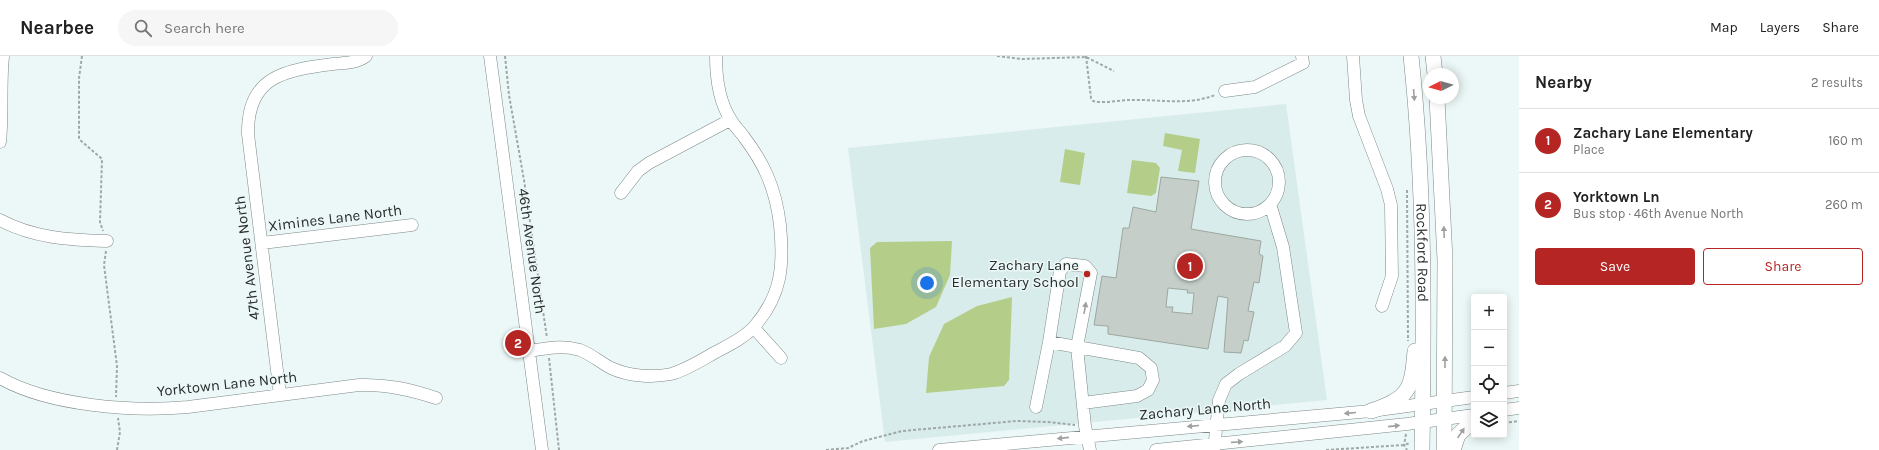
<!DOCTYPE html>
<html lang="en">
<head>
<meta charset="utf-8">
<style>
  body { margin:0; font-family:Karla,sans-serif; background:#f6f6f6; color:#222 }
  .controls { position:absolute; right:12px; bottom:12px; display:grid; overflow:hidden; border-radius:4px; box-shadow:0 2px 10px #0003 }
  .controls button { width:36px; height:36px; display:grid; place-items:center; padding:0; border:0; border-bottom:1px solid #e0e0e0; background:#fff; color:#222; font:20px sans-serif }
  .compass { position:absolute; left:1423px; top:12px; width:36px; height:36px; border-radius:50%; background:#fff; box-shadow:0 2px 10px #0003; rotate:265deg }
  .you { position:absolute; left:927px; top:227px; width:14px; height:14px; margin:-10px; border:3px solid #fff; border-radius:50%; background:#1a73e8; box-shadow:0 0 0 6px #1a73e833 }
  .badge { display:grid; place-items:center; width:26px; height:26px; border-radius:50%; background:#b42523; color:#fff; font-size:13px; font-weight:700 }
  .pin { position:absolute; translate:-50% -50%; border:2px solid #fff; box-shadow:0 1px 4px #0006 }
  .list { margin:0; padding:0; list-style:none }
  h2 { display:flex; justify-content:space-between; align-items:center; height:52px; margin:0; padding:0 16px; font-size:17px }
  h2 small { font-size:13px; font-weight:400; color:#767676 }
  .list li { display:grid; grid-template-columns:26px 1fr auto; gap:12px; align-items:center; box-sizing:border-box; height:64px; padding:0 16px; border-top:1px solid #e0e0e0 }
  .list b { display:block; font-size:15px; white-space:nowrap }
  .list p { margin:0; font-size:13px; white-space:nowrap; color:#767676 }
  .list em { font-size:13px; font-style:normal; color:#767676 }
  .actions { display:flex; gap:8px; padding:12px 16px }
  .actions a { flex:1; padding:9px 0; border:1px solid #b42523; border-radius:4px; text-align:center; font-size:14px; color:#b42523 }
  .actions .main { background:#b42523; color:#fff }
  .icon { flex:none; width:22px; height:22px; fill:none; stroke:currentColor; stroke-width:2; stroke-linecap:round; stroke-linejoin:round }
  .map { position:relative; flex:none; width:1519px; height:394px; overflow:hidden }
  header { display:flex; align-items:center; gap:24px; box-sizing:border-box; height:56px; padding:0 20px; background:#fff; border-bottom:1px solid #e0e0e0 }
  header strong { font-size:19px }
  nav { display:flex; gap:22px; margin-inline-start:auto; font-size:14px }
  .search { width:280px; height:36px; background:#f6f6f6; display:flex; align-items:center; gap:10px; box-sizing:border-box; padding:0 14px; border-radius:22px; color:#767676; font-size:15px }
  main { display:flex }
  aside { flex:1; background:#fff }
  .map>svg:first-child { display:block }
  .built { fill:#d8edeb }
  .green { fill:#b4ce8a }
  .building { fill:#c5cec8; stroke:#9ea7a1; fill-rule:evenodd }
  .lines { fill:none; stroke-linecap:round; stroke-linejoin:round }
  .minor-casing { stroke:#7d8887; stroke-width:13 }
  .major-casing { stroke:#7d8887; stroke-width:16 }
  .path { stroke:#9fa7a7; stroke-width:2; stroke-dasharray:3 2; stroke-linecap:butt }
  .minor { stroke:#fff; stroke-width:12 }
  .major { stroke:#fff; stroke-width:15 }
  .oneway { fill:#9fa0a0 }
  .poi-dot { fill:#b42523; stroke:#ecf8f7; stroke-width:1.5 }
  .labels { text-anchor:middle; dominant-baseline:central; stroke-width:3; stroke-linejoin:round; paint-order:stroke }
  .street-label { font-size:15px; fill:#292d2d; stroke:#ecf8f7 }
  .poi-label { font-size:15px; fill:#292d2d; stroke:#ecf8f7; text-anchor:end }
</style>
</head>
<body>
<header>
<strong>Nearbee</strong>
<div class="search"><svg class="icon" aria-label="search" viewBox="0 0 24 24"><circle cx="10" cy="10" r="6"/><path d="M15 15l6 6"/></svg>Search here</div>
<nav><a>Map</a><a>Layers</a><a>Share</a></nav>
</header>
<main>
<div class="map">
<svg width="1519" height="394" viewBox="0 0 1519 394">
  <rect width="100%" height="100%" fill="#ecf8f7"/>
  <path class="built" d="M1286,48L1327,344L885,386L848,92Z"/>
  <path class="green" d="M1165,77L1200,83L1195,117L1178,115L1182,94L1163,90Z
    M1065,93L1085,97L1080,129L1060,126Z
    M1132,104L1156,107L1160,112L1156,137L1151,140L1127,137Z
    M952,185L950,219L936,251L906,268L874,273L870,192L877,186Z
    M1012,241L1009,324L1004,330L926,337L929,301L944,268L977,250Z"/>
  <path class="building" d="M1161,121L1199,125L1191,173L1261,185L1259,198L1263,200L1259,227L1254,226L1248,255L1254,256L1248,285L1244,284L1241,297L1224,296L1228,242L1218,240L1208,293L1108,278V270L1094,269L1102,220L1116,222L1123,172H1129L1133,151L1156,156ZM1168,232L1188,234L1187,237H1194L1192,258L1172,256L1173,251H1166Z"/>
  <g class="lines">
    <g class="minor-casing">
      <path id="minor" d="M490,0L542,394
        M1353,0L1356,44L1359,60L1387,133L1391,149L1392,220L1382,250
        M1225,35L1255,31L1303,7L1302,0
        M0,86C3,57 0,28 3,0
        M1215 126a32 32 0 1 1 64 0a32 32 0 1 1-64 0Z
        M621,137L638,115L649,107L730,64
        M0,164C33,182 70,184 107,185
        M262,187L412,169
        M754,272L781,302
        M529,295C547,292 562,289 580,294C591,298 601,307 611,312C628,320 652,322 671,318C686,314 700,305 714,297C727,290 744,282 754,271C782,239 784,209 780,169C778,152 774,135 767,119C761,105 753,93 744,81C740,75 734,70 731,64C719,46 716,21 716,0
        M0,322C49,350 133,356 188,351L359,329C386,328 409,333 436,342
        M1504,337L1519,335
        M280,339L248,78C247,20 285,14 333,8C344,7 357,7 366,0
        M1083,347L1137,340L1148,334L1153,324L1151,312L1139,302L1049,286L1060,215L1066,208L1085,210L1091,217L1077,291L1085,370L1090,394
        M1036,351L1049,286
        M1504,354L1519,352
        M939,394L1371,355L1474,341
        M1156,394L1407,368L1474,359
        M1214,394L1219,344L1226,328L1239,318L1285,290L1296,277L1283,191L1270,148"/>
    </g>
    <g class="major-casing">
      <g id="major">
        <path id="s1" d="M1411,0C1425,131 1424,262 1422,394"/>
        <path d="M1433,0L1435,18"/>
        <path d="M1437,42L1445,204L1444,394"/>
        <path d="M1371,355C1409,343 1412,333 1415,295"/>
        <path d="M1453,394L1458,379L1474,364"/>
      </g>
    </g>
    <path class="path" d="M82,0L79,22V83L102,103L100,166L103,175
      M505,0L509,39L524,124L547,282
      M997,0L1022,3L1086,1L1114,15
      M1086,0L1091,42L1093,45C1104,48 1118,44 1130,44C1158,43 1188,50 1215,39
      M1407,134L1408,285
      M106,195L104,209L117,310L116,341
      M549,302L559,394
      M1228,355L1272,352
      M1504,367L1519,365
      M1406,378L1404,389L1407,394
      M117,394L120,376L118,362
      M826,394L848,392L863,385L902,375L1017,365L1048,366L1075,369
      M1326,394L1404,389L1410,387"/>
    <use href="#minor" class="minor"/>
    <use href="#major" class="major"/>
  </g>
  <defs><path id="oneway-solid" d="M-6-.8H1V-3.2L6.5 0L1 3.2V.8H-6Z"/></defs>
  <g class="oneway">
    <use href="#oneway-solid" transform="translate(1414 39) rotate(86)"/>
    <use href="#oneway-solid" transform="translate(1444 176) rotate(-92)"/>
    <use href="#oneway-solid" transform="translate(1085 252) rotate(-80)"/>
    <use href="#oneway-solid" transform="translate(1445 306) rotate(-90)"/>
    <use href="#oneway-solid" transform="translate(1350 357) rotate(175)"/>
    <use href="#oneway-solid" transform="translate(1193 370) rotate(175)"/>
    <use href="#oneway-solid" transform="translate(1394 370) rotate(-6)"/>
    <use href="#oneway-solid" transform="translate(1461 377) rotate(-56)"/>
    <use href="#oneway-solid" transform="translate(1063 382) rotate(174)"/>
    <use href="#oneway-solid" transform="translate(1237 386) rotate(-4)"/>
  </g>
  <circle class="poi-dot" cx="1087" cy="218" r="4"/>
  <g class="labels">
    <g class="street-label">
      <text transform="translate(335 162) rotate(-7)">Ximines Lane North</text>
      <text transform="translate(532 195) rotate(82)">46th Avenue North</text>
      <text stroke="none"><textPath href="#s1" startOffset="197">Rockford Road</textPath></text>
      <text transform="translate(247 202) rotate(-97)">47th Avenue North</text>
      <text transform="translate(227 328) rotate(-6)">Yorktown Lane North</text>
      <text transform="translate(1205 353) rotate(-5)">Zachary Lane North</text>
    </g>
    <g class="poi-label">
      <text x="1079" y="209">Zachary Lane<tspan x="1079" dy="17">Elementary School</tspan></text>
    </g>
  </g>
</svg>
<div class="controls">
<button>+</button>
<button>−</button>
<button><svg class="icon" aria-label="locate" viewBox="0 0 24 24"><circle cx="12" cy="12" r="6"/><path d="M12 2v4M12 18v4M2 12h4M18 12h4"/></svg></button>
<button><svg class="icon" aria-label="layers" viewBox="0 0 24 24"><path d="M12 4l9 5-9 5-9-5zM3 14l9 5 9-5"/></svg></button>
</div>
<svg class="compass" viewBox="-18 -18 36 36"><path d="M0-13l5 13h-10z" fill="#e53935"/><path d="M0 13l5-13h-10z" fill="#767676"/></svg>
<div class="you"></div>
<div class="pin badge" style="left:1190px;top:210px">1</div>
<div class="pin badge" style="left:518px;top:287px">2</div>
</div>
<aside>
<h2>Nearby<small>2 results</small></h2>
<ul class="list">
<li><span class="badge">1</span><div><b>Zachary Lane Elementary</b><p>Place</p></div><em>160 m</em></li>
<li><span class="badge">2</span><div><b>Yorktown Ln</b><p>Bus stop · 46th Avenue North</p></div><em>260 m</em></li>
</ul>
<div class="actions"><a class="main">Save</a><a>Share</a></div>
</aside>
</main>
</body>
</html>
